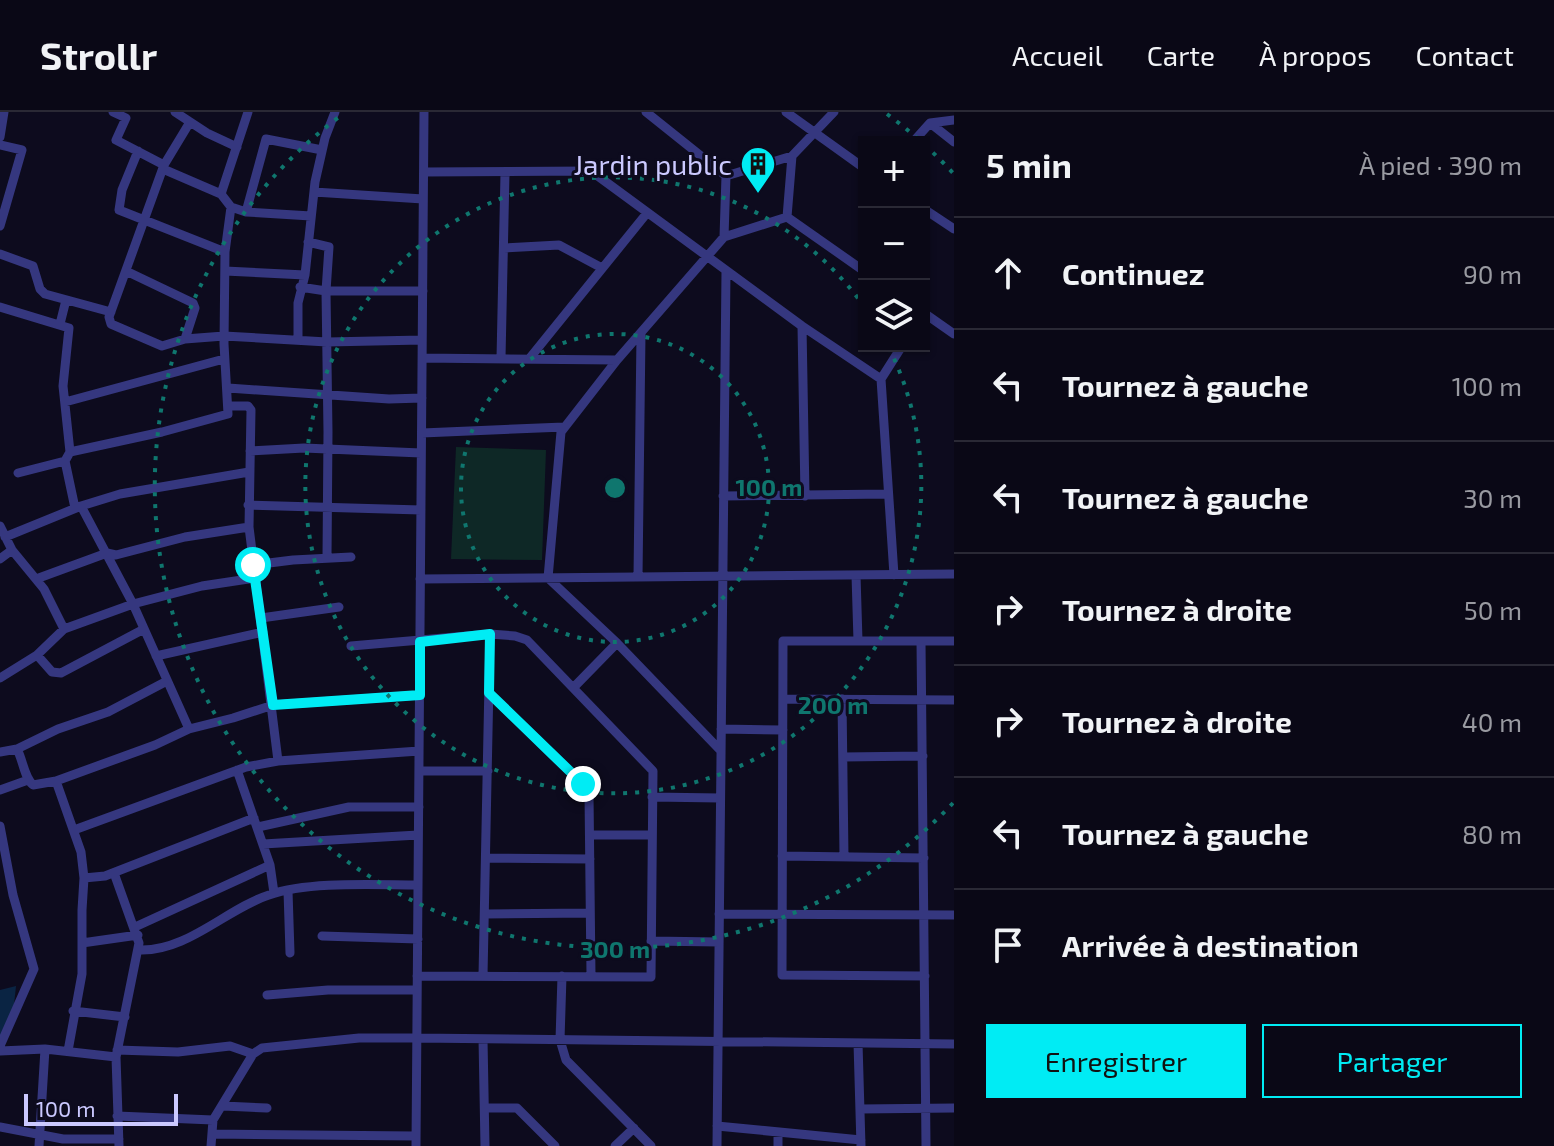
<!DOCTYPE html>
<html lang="fr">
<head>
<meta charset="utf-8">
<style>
  body { margin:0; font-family:"Exo 2",sans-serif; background:#13111f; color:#f1f3f6 }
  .controls { position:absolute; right:24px; top:24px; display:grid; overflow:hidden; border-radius:0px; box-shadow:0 2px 6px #0004 }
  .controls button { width:72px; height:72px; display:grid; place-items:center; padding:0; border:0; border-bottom:2px solid #2a2935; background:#0a0816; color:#f1f3f6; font:40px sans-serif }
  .scale { position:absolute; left:24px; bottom:20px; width:154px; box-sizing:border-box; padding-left:8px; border:4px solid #cbc9ff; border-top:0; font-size:22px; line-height:28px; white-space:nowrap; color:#cbc9ff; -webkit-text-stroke:6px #0d0b1e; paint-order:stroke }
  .stop { position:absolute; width:24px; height:24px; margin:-18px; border:6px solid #00ecf4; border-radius:50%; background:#fff }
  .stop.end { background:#00ecf4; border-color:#fff; box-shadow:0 2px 8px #0008 }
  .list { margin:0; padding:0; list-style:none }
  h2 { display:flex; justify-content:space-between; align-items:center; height:104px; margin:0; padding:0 32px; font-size:34px }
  h2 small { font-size:26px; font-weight:400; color:#999aa1 }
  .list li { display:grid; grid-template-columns:52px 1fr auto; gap:24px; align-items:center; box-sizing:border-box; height:112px; padding:0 32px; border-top:2px solid #2a2935 }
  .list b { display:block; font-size:30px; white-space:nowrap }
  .list em { font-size:26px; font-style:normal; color:#999aa1 }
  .actions { display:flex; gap:16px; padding:24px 32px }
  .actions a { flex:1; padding:18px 0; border:2px solid #00ecf4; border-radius:0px; text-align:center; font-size:28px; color:#00ecf4 }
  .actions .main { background:#00ecf4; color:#111 }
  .icon { flex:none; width:44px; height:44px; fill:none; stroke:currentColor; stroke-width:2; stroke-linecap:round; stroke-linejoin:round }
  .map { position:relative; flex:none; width:954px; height:1034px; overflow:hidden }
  header { display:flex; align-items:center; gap:48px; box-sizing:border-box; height:112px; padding:0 40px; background:#0a0816; border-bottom:2px solid #2a2935 }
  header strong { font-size:38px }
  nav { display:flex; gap:44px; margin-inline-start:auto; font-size:28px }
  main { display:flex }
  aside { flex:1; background:#0a0816 }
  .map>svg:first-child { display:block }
  .green { fill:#0e2826 }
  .water { fill:#0a2443 }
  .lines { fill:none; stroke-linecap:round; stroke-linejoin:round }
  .minor { stroke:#35377f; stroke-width:9 }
  .route { stroke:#00ecf4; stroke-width:10 }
  .ring { fill:none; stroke:#0f766e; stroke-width:4; stroke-dasharray:4 8 }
  .labels { text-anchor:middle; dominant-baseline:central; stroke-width:6; stroke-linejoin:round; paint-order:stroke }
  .poi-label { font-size:28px; fill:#cbc9ff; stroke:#0d0b1e; text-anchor:end }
  .centre { fill:#0f766e; stroke:#0d0b1e; stroke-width:4 }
  .ring-label { font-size:24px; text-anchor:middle; font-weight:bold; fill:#0f766e; stroke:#0d0b1e; stroke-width:6; stroke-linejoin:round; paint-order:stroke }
</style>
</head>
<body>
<header>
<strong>Strollr</strong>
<nav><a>Accueil</a><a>Carte</a><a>À propos</a><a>Contact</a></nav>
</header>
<main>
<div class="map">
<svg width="954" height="1034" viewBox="0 0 954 1034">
  <rect width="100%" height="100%" fill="#0d0b1e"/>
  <path class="green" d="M456,335L546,338L542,448L451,447Z"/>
  <path class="water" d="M16,874L14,893L0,927V878Z"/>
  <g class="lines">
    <path class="minor" d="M113,0L126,6L116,28L164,53
      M175,0L207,21L237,35
      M646,0L726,64
      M786,0L864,56
      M190,10L164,53L109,205L111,212L162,234L185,227L224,224L327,230L422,228
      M930,11L954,30
      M0,25L4,0
      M913,30L930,11L954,8
      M0,33L22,38L0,114
      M138,39L122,78L119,98L225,140
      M792,44L787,105L724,125L726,64Z
      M792,44L834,0
      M163,57L221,82L231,95L246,100L311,104
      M424,60L591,59L802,214L881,267
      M314,80L423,87
      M221,82L248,0
      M924,97L954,117
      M246,100L266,27L322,38
      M787,105L864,159
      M308,130L329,135L326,179L328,320L327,446
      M504,136L559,133L602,156
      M0,142L33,154L40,177L45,182L111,200
      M126,159L193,191L195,196L185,227
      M225,159L305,163
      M300,175L326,179H423
      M0,195L69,216L63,274L70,340L65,349L75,396
      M924,201L954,222
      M60,212L66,188
      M802,214L805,384
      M298,228V191L305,163L315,70L325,26L335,0
      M422,246L617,248
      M501,246L505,61
      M529,247L647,101
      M228,276L389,287L422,286
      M65,290L224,247
      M230,294H248L251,298L249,415L278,649
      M422,321L564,315
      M250,339L304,336L421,341
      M70,340L162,320L228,302L224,232L225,140L231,95
      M18,361L65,349
      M723,384L888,382
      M248,393L421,398
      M81,394L133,492L189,617
      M0,414L12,438L44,477L64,517
      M5,425L81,394L120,382L249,360
      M0,447L12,438
      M253,453L293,448L351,445
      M856,463L858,529
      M894,463L881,267L902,234
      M638,465L641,222
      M36,467L107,441L116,443L185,425L249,415
      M420,467L954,462
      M261,506L339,495
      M921,529L926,1034
      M351,534L490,522L515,524L527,528L653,659L651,865L417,864
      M37,543L52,560L61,561L144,517
      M156,544L263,520
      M0,566L37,543L64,517L133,492L202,474L255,466
      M574,575L617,531
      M489,581L583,672L589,682L591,864
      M783,587L954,588
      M842,587L844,745
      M721,617L783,618
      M17,637C23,648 24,665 33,673L56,669L155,633L189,617L233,606L273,593L420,583
      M721,639L617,531L548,466L561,320L617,248L724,125
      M0,640L17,637L58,617L108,600L167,569
      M843,645L923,644
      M237,658L270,753L274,781
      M419,659H488
      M56,669L81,740L84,766L82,798V862L68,939
      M0,678L28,668
      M652,685L720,686
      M0,714L13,783L34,857L0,934
      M258,715L349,695H419
      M74,718L246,655L278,649L419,639
      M590,723H652
      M263,732L418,723
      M782,744L924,746
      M486,746L590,747
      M114,761L139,831L116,945L119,1034
      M84,766L105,764L254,706
      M288,779L290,841
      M485,802L590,801
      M719,802L954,803
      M135,815L270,753
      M322,824L418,827
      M651,829L719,830
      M82,831L138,823
      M139,838C187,840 226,797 269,783C309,769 375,773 418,773
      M483,864L490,522
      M562,864L560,928L566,948L651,1034
      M925,864L782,863L783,529H954
      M267,883L328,878H417
      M73,899L125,905
      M483,927L485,1034
      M858,931L861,1034
      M117,938L178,940L230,934L253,942
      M0,939L45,937L116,945
      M223,994L267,996
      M485,996H517L555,1034
      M860,997L954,996
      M117,1004L213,1008
      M717,1014L861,1028
      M0,1015L63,1027H119
      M778,1020V1034
      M212,1022L416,1024
      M39,1034L45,937
      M211,1034L213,1008L253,942L262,936L359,926H417L954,932
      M416,1034L424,0
      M615,1034L634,1016
      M717,1034L726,159"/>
  </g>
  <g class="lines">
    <path class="route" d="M253,453L273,593L420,583V530L490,522L489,581L583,672"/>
  </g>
  <g class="ring">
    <circle cx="615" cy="376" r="154"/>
    <path d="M889 236A308 308 0 1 1 863 193"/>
    <path d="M953 691A462 462 0 1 1 343 2M887 2A462 462 0 0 1 953 61"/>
  </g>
  <defs>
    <g id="building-pin" transform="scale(1.8)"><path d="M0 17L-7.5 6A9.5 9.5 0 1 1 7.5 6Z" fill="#00ecf4" stroke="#0d0b1e"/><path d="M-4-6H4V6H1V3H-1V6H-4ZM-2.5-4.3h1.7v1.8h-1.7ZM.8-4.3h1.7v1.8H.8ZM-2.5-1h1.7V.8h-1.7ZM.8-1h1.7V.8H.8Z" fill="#111"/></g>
  </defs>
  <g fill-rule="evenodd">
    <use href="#building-pin" x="758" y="52"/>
  </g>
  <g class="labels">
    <g class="poi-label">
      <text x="732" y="52">Jardin public</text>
    </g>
  </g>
  <circle cx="615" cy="376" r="12" class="centre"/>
  <g class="ring-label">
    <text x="769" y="384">100 m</text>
    <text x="833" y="602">200 m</text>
    <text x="615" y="846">300 m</text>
  </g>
</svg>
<div class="controls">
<button>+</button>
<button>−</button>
<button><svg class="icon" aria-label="layers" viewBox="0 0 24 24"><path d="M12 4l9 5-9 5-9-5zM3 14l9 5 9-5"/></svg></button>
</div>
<div class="scale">100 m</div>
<div class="stop" style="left:253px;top:453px"></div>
<div class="stop end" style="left:583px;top:672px"></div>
</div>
<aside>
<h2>5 min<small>À pied · 390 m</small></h2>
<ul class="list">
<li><svg class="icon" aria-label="ahead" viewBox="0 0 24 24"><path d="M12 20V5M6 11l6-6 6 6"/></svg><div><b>Continuez</b></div><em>90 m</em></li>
<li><svg class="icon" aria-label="left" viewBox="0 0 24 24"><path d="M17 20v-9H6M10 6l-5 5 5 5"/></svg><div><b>Tournez à gauche</b></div><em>100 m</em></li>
<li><svg class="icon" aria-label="left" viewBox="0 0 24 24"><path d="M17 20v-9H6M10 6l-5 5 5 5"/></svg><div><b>Tournez à gauche</b></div><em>30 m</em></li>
<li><svg class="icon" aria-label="right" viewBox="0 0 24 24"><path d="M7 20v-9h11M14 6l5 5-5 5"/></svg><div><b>Tournez à droite</b></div><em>50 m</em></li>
<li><svg class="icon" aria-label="right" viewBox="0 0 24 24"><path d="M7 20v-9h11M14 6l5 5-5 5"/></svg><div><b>Tournez à droite</b></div><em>40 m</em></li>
<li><svg class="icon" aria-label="left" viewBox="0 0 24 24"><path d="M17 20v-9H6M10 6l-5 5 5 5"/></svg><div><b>Tournez à gauche</b></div><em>80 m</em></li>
<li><svg class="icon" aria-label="arrive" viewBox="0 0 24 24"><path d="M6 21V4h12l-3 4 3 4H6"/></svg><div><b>Arrivée à destination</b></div></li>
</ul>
<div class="actions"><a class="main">Enregistrer</a><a>Partager</a></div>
</aside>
</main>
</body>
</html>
